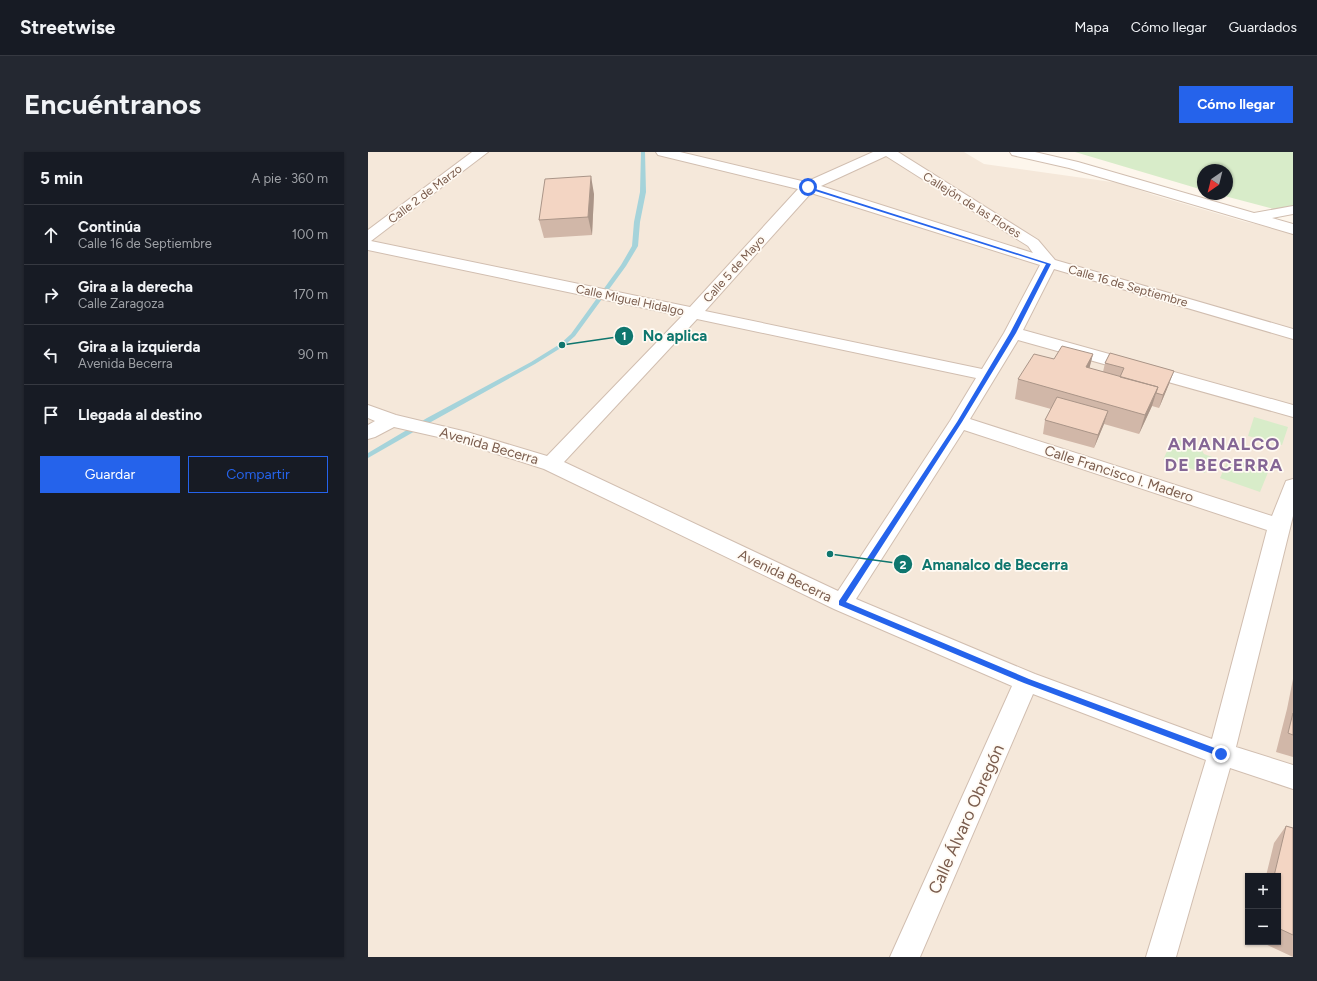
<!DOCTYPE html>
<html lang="es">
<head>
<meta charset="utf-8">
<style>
  body { margin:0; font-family:Figtree,sans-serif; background:#242831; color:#f1f3f6 }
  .controls { position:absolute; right:12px; bottom:12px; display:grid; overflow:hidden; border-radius:0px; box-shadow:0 1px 3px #0004 }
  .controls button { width:36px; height:36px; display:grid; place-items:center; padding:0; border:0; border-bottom:1px solid #363941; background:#171b24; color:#f1f3f6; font:20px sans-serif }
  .compass { position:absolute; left:829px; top:12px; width:36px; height:36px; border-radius:50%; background:#171b24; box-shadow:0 1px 3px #0004; rotate:215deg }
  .stop { position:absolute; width:12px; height:12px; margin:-9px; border:3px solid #2563eb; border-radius:50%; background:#fff }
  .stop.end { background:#2563eb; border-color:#fff; box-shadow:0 1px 4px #0008 }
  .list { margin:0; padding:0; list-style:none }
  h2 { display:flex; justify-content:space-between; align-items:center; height:52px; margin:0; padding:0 16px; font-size:17px }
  h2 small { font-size:13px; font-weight:400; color:#9ea1a6 }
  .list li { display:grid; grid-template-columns:26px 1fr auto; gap:12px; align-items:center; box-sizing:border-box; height:60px; padding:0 16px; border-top:1px solid #363941 }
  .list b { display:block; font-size:15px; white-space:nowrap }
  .list p { margin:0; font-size:13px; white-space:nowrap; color:#9ea1a6 }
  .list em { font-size:13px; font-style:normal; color:#9ea1a6 }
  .actions { display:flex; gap:8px; padding:12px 16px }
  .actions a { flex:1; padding:9px 0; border:1px solid #2563eb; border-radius:0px; text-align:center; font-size:14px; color:#2563eb }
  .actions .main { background:#2563eb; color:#fff }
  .icon { flex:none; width:22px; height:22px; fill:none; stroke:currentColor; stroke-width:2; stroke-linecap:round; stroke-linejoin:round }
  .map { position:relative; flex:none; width:925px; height:805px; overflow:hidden; border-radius:0px }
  header { display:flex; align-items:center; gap:24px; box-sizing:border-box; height:56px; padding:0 20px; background:#171b24; border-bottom:1px solid #363941 }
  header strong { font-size:19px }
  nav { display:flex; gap:22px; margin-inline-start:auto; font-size:14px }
  .intro { display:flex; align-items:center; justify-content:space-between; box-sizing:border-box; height:96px; padding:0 24px }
  h1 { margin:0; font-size:28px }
  .button { padding:10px 18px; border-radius:0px; background:#2563eb; color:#fff; font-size:14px; font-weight:700 }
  main { display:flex; gap:24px; padding:0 24px }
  aside { flex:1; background:#171b24; border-radius:0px; box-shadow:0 1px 3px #0004 }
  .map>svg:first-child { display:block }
  .residential { fill:#f5e8da; fill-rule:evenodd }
  .green { fill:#d8ecc9 }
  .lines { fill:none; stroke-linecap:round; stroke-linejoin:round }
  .stream { fill:#a5d3da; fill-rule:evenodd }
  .minor-casing { stroke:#d1beb0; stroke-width:2 }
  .minor { fill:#fff; fill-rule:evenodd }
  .wall { fill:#d1b7a8 }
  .shaded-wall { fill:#aa9588 }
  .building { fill:#f3d5c3; stroke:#aa9588 }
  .route { fill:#2563eb }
  .labels { text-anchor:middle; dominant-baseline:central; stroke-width:3.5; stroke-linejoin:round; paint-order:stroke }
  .far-street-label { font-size:12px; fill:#7a5c4d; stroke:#fffaf3 }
  .street-label { font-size:14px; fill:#7a5c4d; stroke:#fffaf3 }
  .near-street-label { font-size:17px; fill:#7a5c4d; stroke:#fffaf3 }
  .district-label { font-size:18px; font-weight:bold; letter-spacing:1px; fill:#846695; stroke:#fffaf3 }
  .leader { fill:none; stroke:#0f766e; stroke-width:1.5 }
  .callout-dot { fill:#0f766e; stroke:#fffaf3; stroke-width:1.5 }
  .mark-label { font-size:12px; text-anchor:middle; font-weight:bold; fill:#fff }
  .callout-label { font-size:15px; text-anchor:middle; font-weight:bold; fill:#0f766e; stroke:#fffaf3; stroke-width:3.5; stroke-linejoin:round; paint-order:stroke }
</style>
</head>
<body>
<header>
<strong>Streetwise</strong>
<nav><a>Mapa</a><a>Cómo llegar</a><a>Guardados</a></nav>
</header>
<div class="intro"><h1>Encuéntranos</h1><a class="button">Cómo llegar</a></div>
<main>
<aside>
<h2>5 min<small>A pie · 360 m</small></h2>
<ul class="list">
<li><svg class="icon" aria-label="ahead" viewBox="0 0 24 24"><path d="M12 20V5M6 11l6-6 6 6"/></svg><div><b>Continúa</b><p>Calle 16 de Septiembre</p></div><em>100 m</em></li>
<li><svg class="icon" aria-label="right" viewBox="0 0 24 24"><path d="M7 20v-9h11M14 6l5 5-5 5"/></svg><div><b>Gira a la derecha</b><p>Calle Zaragoza</p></div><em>170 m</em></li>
<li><svg class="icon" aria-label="left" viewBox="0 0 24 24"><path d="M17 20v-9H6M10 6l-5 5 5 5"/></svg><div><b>Gira a la izquierda</b><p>Avenida Becerra</p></div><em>90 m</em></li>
<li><svg class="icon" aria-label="arrive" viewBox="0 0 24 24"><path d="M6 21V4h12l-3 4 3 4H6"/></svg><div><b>Llegada al destino</b></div></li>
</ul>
<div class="actions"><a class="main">Guardar</a><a>Compartir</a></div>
</aside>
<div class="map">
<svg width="925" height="805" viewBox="0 0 925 805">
  <rect width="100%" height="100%" fill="#fdf6ec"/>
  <path class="residential" d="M0,0H596L616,12L751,31L786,43L878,70L925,80V805H0ZM880,724H910V790H880Z"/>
  <path class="green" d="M707,0H925V62L849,42H859V18H835V38Z
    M886,265L920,275L914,293L880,284Z
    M805,286L832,295L836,302L844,305L837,321L795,308Z
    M872,309L901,318L892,340L852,326L859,310Z"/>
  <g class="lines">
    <path class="stream" d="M273,0H277L278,40L272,70L270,94L258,114L207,184L196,194L167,212L63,270L0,306V301L59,266L163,210L192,192L203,182L253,113L264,94L266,70L272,40Z"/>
    <g class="minor-casing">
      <path id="minor" d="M104,0H120L3,89L322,155L430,37L290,3L288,0H312L438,30L505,0H530L670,88L687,108L925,177V187L686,117L655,178L925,253V265L650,188L602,267L904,364L918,329L925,327V364L868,595L925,613V637L862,616L808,805H778L838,608L665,542L552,805H522L644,534L466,457L176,317L88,289L26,275L7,285L0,287V273L7,269L0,266V253L28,263L99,280L179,304L314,164L0,98V78ZM518,4L660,94L665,101L453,34ZM443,41L672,113L636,181L614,217L337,159ZM329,167L608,226L582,269L470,439L196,310ZM596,278L899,378L844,587L667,522L488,447Z
        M642,0H667L710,10L886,61L925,54V62L904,66L925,72V82L701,16L644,3Z"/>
    </g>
    <use href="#minor" class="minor"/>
  </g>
  <path class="wall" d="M226,42L224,83L176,86L171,68Z
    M742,201L801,232L791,256L784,254L771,282L736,272L726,296L675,282L677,268L683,257L647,247L650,227L725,202L721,216L735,220L737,211Z
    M925,527V605L908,600L919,557Z
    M918,674L925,676V805L893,790H910V724H898L906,691Z"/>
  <path class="shaded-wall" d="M223,24L226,42L224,83L220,65Z
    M725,202L720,222L718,215Z
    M806,219L801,232L791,256L795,243Z
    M790,235L784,254L771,282L777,263Z
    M740,259L736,272L726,296L730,283Z"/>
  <path class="building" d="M223,24L220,65L171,68L177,27Z
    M694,194L725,202L718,215L790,235L777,263L650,227L666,202L686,207Z
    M742,201L806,219L795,243L788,241L790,235L752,225L756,216L737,211Z
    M689,245L740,259L730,283L677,268Z
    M925,561V583L920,581Z
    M918,674L925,676V783L910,776V724H906Z"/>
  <path class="route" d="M438,34L683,112L648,181L594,270L478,450L661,527L855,599V604H850L656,531L471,453V449L589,270L642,181L678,112L438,36Z"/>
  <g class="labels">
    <g class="far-street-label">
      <text transform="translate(57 42) rotate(-37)">Calle 2 de Marzo</text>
      <text transform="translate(604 53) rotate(32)">Callejón de las Flores</text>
      <text transform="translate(366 117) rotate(-48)">Calle 5 de Mayo</text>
      <text transform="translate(760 134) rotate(16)">Calle 16 de Septiembre</text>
      <text transform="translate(262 148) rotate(12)">Calle Miguel Hidalgo</text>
    </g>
    <g class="street-label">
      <text transform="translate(121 294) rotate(16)">Avenida Becerra</text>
      <text transform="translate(751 322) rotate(18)">Calle Francisco I. Madero</text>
      <text transform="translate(417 424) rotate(26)">Avenida Becerra</text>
    </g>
    <g class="near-street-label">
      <text transform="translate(598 667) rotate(-66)">Calle Álvaro Obregón</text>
    </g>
    <g class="district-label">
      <text x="856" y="292">AMANALCO<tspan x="856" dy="21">DE BECERRA</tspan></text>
    </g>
  </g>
  <path class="leader" d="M194 193L256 184M462 402L535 412"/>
  <g class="callout-dot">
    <circle cx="194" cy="193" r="4"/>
    <circle cx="462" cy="402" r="4"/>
    <circle cx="256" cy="184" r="10"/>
    <circle cx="535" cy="412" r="10"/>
  </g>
  <g class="mark-label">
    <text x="256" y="188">1</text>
    <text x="535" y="417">2</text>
  </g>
  <g class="callout-label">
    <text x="307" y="189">No aplica</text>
    <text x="627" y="418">Amanalco de Becerra</text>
  </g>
</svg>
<div class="controls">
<button>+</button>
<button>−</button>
</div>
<svg class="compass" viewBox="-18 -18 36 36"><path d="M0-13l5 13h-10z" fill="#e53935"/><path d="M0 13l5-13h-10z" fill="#9ea1a6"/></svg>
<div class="stop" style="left:440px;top:35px"></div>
<div class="stop end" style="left:853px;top:602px"></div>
</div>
</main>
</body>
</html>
